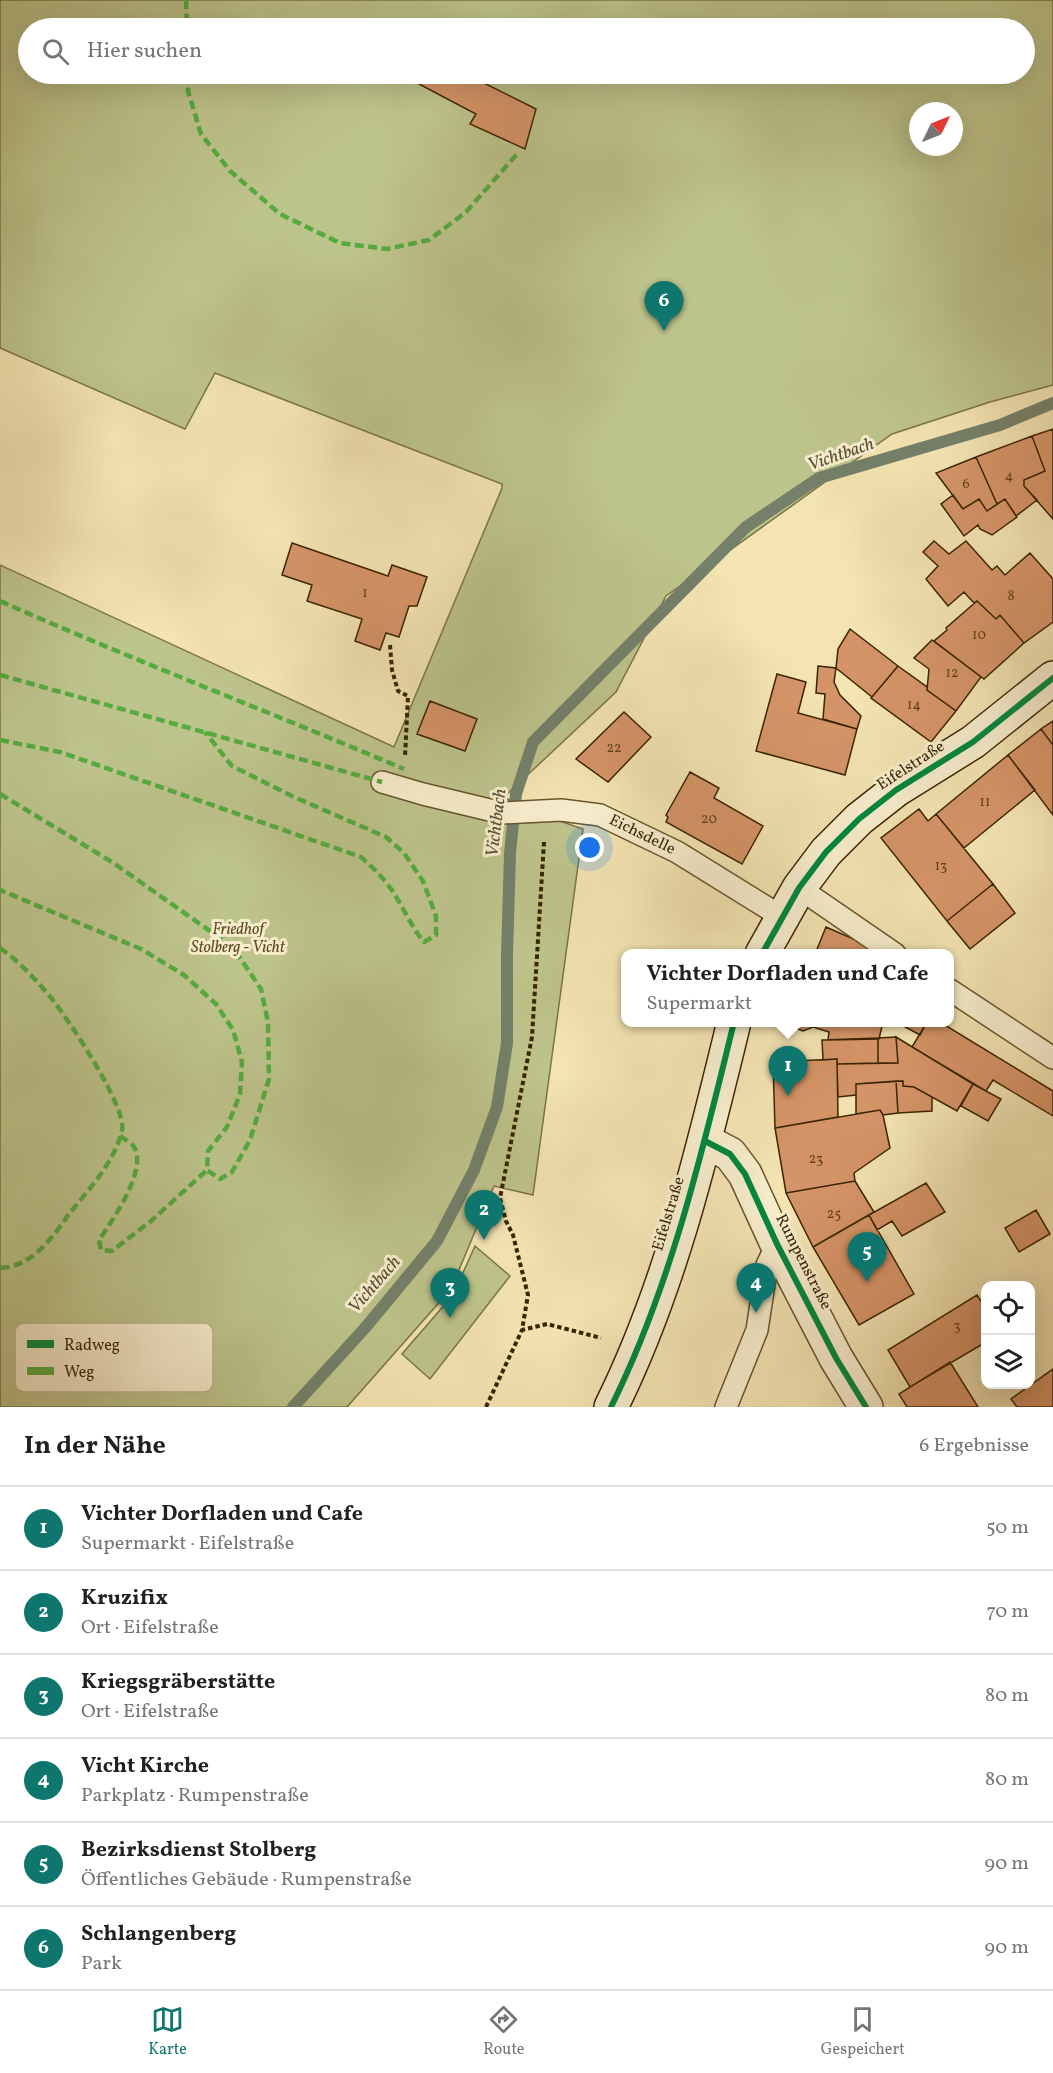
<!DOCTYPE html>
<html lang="de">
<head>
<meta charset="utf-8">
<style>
  body { margin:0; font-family:Vollkorn,serif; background:#f2f2f2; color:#202124 }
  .controls { position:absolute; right:18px; bottom:18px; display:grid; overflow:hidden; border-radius:12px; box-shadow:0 6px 24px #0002 }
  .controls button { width:54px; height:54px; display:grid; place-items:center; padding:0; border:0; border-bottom:2px solid #e0e0e0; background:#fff; color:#202124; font:30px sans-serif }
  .compass { position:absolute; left:909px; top:102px; width:54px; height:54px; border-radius:50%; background:#fff; box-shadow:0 6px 24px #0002; rotate:47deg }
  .you { position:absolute; left:590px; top:848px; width:21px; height:21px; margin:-15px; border:4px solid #fff; border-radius:50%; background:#1a73e8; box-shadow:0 0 0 9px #1a73e833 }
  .badge { display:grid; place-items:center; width:39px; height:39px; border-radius:50%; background:#0f766e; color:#fff; font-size:20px; font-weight:700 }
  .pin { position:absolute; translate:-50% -50px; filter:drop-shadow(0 2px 3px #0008) }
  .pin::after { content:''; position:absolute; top:32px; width:21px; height:18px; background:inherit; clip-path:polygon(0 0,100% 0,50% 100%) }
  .popup { position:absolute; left:621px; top:949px; width:333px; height:78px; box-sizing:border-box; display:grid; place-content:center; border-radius:12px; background:#fff; filter:drop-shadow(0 2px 4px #0005); font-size:20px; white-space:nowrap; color:#757577 }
  .popup b { font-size:22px; color:#202124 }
  .popup::after { content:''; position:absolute; left:50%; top:100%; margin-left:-12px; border:12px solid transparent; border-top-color:#fff }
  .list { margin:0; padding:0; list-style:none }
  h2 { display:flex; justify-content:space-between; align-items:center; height:78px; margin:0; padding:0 24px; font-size:26px }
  h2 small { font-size:20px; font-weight:400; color:#757577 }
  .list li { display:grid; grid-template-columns:39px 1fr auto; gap:18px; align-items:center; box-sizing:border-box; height:84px; padding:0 24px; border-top:2px solid #e0e0e0 }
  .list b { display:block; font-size:22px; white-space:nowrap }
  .list p { margin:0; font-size:20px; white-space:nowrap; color:#757577 }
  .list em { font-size:20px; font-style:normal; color:#757577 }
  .icon { flex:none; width:33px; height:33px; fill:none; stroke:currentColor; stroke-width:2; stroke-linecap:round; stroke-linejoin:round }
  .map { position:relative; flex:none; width:1053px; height:1407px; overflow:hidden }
  .search { position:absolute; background:#fff; box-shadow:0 6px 24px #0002; left:18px; right:18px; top:18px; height:66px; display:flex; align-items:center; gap:15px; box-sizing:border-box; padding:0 21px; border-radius:33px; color:#757577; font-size:22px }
  .sheet { height:582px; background:#fff }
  nav { display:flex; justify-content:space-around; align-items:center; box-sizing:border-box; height:84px; border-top:2px solid #e0e0e0; background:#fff; font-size:16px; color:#757577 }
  nav a { display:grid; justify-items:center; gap:3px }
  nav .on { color:#0f766e }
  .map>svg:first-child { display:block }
  .green { fill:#bdc48b; stroke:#7c7446; stroke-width:1.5; fill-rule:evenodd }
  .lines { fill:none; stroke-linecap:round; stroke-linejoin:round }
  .stream { stroke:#748069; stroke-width:12 }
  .building { fill:#d59467; stroke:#3a2401; stroke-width:1.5 }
  .service-casing { stroke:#68542d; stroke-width:24 }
  .minor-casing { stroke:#68542d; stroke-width:36 }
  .secondary-casing { stroke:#3a2401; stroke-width:36 }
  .path { stroke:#3a2401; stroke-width:4; stroke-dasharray:4.5 3; stroke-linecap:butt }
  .service { stroke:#f7edcd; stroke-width:21 }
  .minor { stroke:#f7edcd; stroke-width:33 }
  .secondary { stroke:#f7edcd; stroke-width:33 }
  .quiet { stroke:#55aa40; stroke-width:4.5; stroke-dasharray:9 4.5; stroke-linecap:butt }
  .cycleway-casing { stroke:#f7edcd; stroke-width:10 }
  .cycleway { stroke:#00873e; stroke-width:6 }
  .labels { text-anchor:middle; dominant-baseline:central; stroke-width:6; stroke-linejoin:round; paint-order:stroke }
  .number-label { font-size:14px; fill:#61401a }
  .street-label { font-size:16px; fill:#3a2401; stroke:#f7edcd }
  .park-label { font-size:16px; font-style:italic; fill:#5b4c24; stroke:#f7edcd }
  .water-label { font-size:18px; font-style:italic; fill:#575235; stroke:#f7edcd }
  .key { fill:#f7edcd; stroke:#beb190; stroke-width:1.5 }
  .key-label { font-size:16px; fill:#3a2401 }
</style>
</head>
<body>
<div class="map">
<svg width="1053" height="1407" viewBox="0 0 1053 1407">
  <rect width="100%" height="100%" fill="#f3e4b2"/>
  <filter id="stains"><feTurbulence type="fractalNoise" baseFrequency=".00333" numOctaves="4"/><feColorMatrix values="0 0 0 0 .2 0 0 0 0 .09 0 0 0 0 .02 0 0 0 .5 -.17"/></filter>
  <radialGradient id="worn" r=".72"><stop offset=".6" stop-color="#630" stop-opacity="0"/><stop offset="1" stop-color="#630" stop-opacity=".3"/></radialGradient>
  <path class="green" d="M0,0H1053V385L990,402L892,434L666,596L616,692L504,797L531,811L583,829L533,1195L494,1186L451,1289L347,1407H0V565L394,747L502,488V484L215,373L185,429L0,348ZM28,28H1024V74H28ZM918,111H954V147H918Z
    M475,1246L510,1276L430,1379L402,1354L453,1295Z"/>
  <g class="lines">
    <path class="stream" d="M293,1407L365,1328L437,1241L474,1170L497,1107L507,1043V956L510,853L516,794L533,742L746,527L819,478L1000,425L1053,403"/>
  </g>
  <path class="building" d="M421,74H466L536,109L525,149L470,124L476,114L417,83Z
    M1053,429V519L1024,486V480L1045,471L1032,436Z
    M1032,436L1045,471L1024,480V486L1037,500L1016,516L1005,499L997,504L976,457Z
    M976,457L997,504L987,511L979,499L963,509L936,473Z
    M953,495L963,509L979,499L987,511L1005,499L1017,517L992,535L980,529L978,525L964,536L941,504Z
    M934,541L949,554L966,541L992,570L997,566L1005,575L1030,553L1053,579V622L1024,643L1000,615L996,619L977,601L974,603L964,592L948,606L926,579L938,566L923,552Z
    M292,543L388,576L392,565L427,577L417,606H409L399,637L386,633L380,650L355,641L362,619L307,601L312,585L282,575Z
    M977,601L996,619L1000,615L1024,643L984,679L934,641L947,630L946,628Z
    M850,629L898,666L872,697L836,668L838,649Z
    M932,640L981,677L956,711L927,690L929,669L914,658Z
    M818,666L836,668L834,682L840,695L861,716L857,729L823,719L825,694L816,693Z
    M898,666L927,687V690L956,711L931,742L871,698Z
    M777,674L806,682L798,713L857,729L845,775L756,751Z
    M430,701L477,719L465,751L417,734Z
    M624,712L651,737L608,782L576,759Z
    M1053,721V745L1041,729Z
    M1041,729L1053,745V815L1008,755Z
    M1008,755L1035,790L964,848L936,814Z
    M690,772L719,788L714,798L763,826L742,864L666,822L668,817L666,815Z
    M919,809L928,821L936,814L993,884L947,921L881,838Z
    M993,884L1015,913L970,949L947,921Z
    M826,927L874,948L871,954H815Z
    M786,1022H883L879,1039L828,1040L829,1032L813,1027L803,1031L787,1025Z
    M896,1022H927L920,1035Z
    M927,1022H940L1053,1091V1116L993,1080L986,1091L912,1047Z
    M896,1037L973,1084L957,1111L914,1087L903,1086V1081L856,1084V1095L838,1097L837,1064L898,1063Z
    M896,1037L898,1063H878V1038Z
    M878,1038V1063L837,1064V1059L823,1060L822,1040Z
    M837,1059L838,1117L775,1128L773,1062Z
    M896,1081L898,1113L883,1115L880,1110L856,1114V1084Z
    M896,1081H903V1086L914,1087L932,1097V1111L898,1113Z
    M973,1084L1001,1099L988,1121L961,1106Z
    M880,1110L883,1115L890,1148L854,1173L855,1181L786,1193L775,1128Z
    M855,1181L874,1212L813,1247L786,1193Z
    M926,1183L945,1212L902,1236L892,1221L877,1230L869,1215Z
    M1036,1210L1050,1234L1019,1252L1005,1228Z
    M869,1215L914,1294L859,1325L813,1247Z
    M977,1295L986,1309V1342L910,1387L888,1350Z
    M950,1362L978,1407H907L899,1394Z
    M1053,1369V1407H1017L1011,1399Z"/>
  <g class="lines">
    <g class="service-casing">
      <path id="service" d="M382,782L423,794L502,813L561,810L600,815L677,852L782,917
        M799,888L895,954
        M950,990L1053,1058
        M726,1407L757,1330L767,1265L777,1244"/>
    </g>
    <g class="minor-casing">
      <path id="minor" d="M705,1141L730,1154L745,1174L777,1244L836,1358L866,1407"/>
    </g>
    <g class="secondary-casing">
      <path id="secondary" d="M762,954L799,888L826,852L859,819L896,790L973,742L1053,678
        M611,1407C671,1286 702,1153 734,1022"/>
    </g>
    <path class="path" d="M390,645L392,670L398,691L408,696L405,757
      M544,842L532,1037L500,1198L506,1221L513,1235L528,1295L522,1330L547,1324L601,1338
      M486,1407L522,1330"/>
    <use href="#service" class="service"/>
    <use href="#minor" class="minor"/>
    <use href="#secondary" class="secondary"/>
    <path class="quiet" d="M186,0L187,28
      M188,74V91L201,134L230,171L280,214L340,243L387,249L429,240L466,212L517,154
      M0,601C133,660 270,712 404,769
      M0,675L382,782
      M0,740L60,752L361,857C372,867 382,876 391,889C403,906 410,925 424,942L436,935V916L423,881L404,853L386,837L294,797L232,766L205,732
      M0,794L112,862L220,938L238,955L261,989L268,1022L269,1079L250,1140L232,1172L220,1179L207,1170L208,1151L227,1127L240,1094L242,1062L233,1030L216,1004L184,975L141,949L0,890
      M0,948C19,961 37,981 52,999C68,1019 127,1107 122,1130C115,1162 89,1189 69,1214C52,1238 32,1267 0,1268
      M120,1136C124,1139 132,1143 134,1147C148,1170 112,1221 99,1240L101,1250L112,1251L151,1221L207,1170"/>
    <g class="cycleway-casing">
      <path id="cycleway" d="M762,954L799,888L826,852L859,819L896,790L973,742L1053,678
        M705,1141L730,1154L745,1174L777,1244L836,1358L866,1407
        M611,1407C671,1286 702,1153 734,1022"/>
    </g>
    <use href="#cycleway" class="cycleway"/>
  </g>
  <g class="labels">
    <g class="number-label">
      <text x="1009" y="476">4</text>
      <text x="966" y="484">6</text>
      <text x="365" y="593">1</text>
      <text x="1011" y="596">8</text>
      <text x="979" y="635">10</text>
      <text x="952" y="673">12</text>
      <text x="914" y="705">14</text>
      <text x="614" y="748">22</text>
      <text x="985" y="802">11</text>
      <text x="709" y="819">20</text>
      <text x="941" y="866">13</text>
      <text x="816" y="1159">23</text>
      <text x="834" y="1214">25</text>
      <text x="957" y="1326">3</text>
    </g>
    <g class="street-label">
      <text transform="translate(911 766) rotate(-33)">Eifelstraße</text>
      <text transform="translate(642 835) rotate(26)">Eichsdelle</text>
      <text transform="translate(669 1214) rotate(-73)">Eifelstraße</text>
      <text transform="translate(803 1262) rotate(63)">Rumpenstraße</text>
    </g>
    <g class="park-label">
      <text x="238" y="930">Friedhof<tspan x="238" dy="18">Stolberg - Vicht</tspan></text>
    </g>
    <g class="water-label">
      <text transform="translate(841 455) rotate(-19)">Vichtbach</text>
      <text transform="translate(497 823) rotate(-83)">Vichtbach</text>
      <text transform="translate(375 1285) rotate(-49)">Vichtbach</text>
    </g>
  </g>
  <rect x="15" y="1323" width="198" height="69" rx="9" class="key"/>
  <rect x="27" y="1340" width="27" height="8" fill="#00873e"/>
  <rect x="27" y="1367" width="27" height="8" fill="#55aa40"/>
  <g class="key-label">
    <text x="64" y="1350">Radweg</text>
    <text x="64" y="1377">Weg</text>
  </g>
  <rect width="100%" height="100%" filter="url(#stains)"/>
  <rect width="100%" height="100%" fill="url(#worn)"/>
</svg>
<div class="controls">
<button><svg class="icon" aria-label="locate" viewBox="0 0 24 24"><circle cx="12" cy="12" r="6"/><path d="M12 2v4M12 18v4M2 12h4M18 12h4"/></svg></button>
<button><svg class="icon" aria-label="layers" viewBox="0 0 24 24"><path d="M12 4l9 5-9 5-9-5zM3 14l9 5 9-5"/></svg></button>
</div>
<svg class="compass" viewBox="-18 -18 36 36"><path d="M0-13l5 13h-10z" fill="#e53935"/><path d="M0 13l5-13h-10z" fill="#757577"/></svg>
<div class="you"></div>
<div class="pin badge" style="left:788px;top:1096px">1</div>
<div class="popup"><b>Vichter Dorfladen und Cafe</b>Supermarkt</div>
<div class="pin badge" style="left:484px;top:1240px">2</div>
<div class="pin badge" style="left:450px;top:1318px">3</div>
<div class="pin badge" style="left:756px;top:1313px">4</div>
<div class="pin badge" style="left:867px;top:1282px">5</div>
<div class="pin badge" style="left:664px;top:331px">6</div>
<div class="search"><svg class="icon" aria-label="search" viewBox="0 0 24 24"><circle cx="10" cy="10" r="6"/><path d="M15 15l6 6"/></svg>Hier suchen</div>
</div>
<section class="sheet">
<h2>In der Nähe<small>6 Ergebnisse</small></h2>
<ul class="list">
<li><span class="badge">1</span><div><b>Vichter Dorfladen und Cafe</b><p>Supermarkt · Eifelstraße</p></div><em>50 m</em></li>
<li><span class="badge">2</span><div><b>Kruzifix</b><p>Ort · Eifelstraße</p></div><em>70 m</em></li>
<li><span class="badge">3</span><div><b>Kriegsgräberstätte</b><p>Ort · Eifelstraße</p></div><em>80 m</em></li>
<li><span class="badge">4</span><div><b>Vicht Kirche</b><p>Parkplatz · Rumpenstraße</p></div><em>80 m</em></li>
<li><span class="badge">5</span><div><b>Bezirksdienst Stolberg</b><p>Öffentliches Gebäude · Rumpenstraße</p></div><em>90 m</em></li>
<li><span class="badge">6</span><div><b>Schlangenberg</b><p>Park</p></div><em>90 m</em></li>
</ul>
</section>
<nav>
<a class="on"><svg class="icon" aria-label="map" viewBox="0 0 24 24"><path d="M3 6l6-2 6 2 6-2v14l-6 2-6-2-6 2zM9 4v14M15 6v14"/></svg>Karte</a>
<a><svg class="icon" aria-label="directions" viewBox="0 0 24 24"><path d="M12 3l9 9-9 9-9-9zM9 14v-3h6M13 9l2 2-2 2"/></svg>Route</a>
<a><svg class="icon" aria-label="saved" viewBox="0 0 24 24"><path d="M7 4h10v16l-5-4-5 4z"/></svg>Gespeichert</a>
</nav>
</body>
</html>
